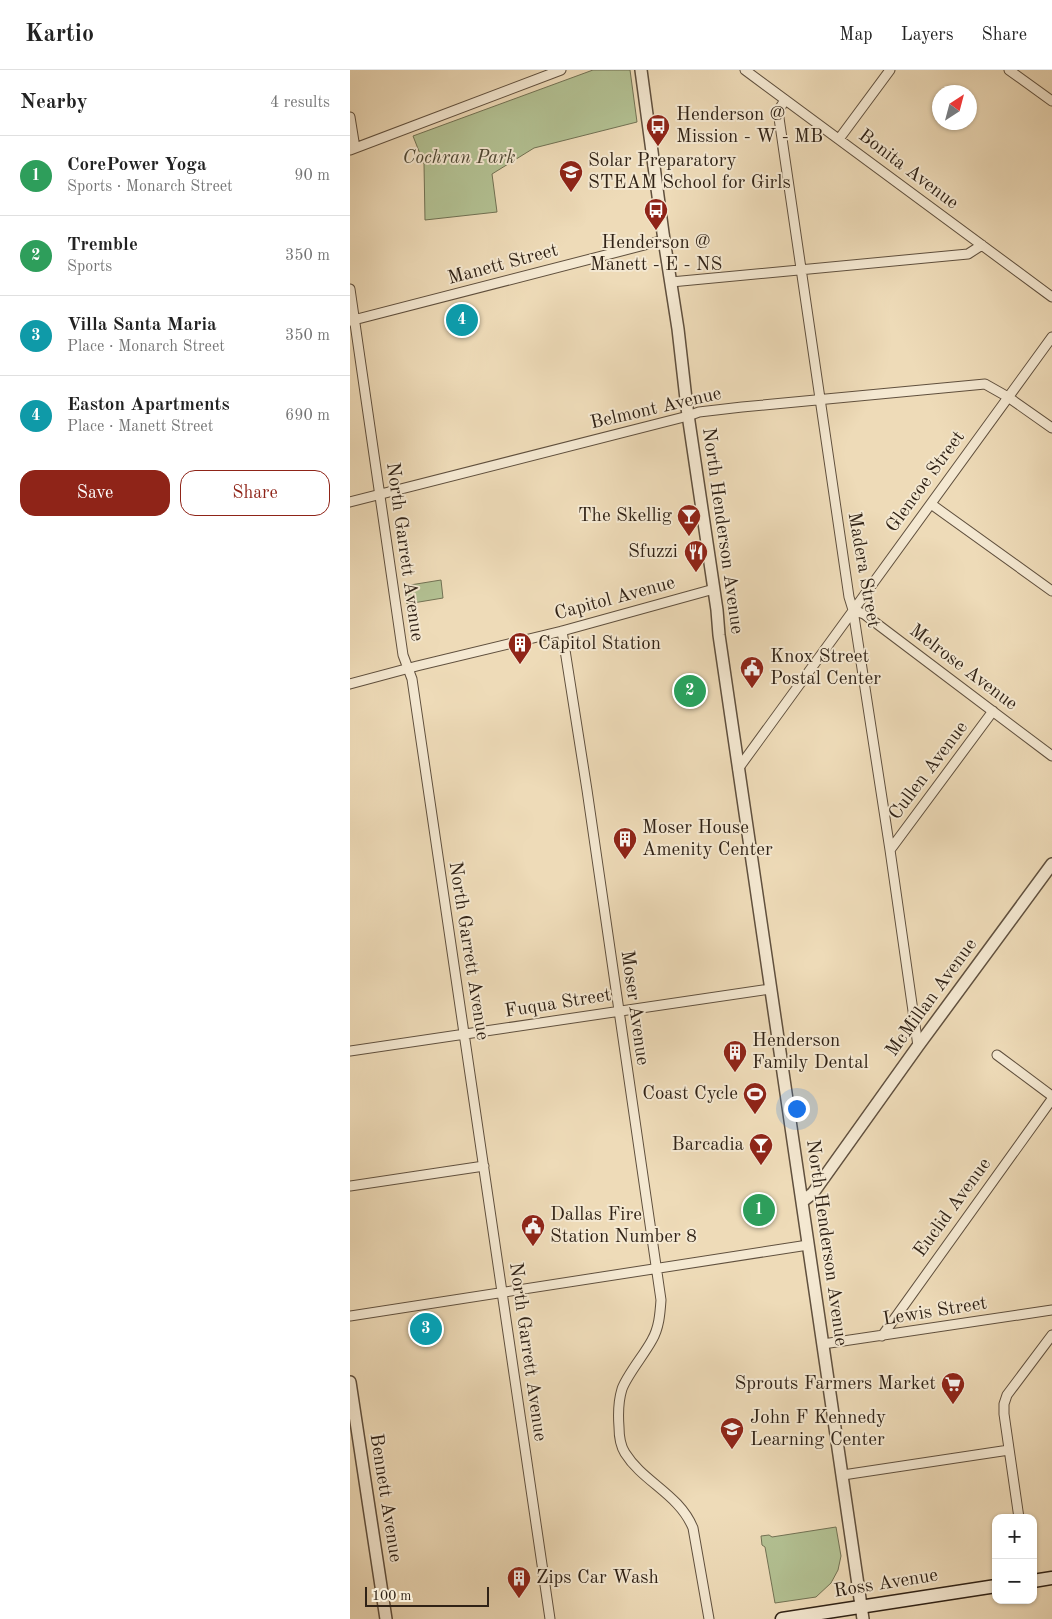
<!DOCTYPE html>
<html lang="en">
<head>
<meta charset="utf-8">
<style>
  body { margin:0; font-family:"Old Standard TT",serif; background:#f6f6f6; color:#222 }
  .controls { position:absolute; right:15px; bottom:15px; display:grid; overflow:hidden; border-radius:10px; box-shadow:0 1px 4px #0004 }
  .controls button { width:45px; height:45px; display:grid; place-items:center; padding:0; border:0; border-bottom:1px solid #e0e0e0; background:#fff; color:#222; font:25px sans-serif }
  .compass { position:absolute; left:582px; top:15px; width:45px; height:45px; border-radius:50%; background:#fff; box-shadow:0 1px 4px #0004; rotate:36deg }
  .scale { position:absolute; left:15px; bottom:12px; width:124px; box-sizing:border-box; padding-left:5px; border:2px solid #302216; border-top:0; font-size:14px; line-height:18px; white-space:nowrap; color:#302216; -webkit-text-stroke:4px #f4e8d1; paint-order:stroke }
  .you { position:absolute; left:446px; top:1038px; width:18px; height:18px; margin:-12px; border:4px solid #fff; border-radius:50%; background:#1a73e8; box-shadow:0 0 0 8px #1a73e833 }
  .badge { display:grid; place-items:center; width:32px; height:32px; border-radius:50%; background:#8f2418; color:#fff; font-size:16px; font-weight:700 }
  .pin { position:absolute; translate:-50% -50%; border:2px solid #fff; box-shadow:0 1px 5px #0006 }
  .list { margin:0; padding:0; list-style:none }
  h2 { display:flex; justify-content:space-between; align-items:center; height:65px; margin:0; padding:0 20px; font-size:21px }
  h2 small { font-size:16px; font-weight:400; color:#767676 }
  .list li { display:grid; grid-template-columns:32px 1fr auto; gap:15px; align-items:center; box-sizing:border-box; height:80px; padding:0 20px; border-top:1px solid #e0e0e0 }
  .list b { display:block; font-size:19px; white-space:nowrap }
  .list p { margin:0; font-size:16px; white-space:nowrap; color:#767676 }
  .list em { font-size:16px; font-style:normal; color:#767676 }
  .actions { display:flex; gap:10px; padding:15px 20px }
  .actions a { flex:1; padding:11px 0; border:1px solid #8f2418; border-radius:15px; text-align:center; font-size:18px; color:#8f2418 }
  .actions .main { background:#8f2418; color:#fff }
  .map { position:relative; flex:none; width:702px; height:1549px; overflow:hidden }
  header { display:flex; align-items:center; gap:30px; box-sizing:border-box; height:70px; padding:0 25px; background:#fff; border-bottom:1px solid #e0e0e0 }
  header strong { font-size:24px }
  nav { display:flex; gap:28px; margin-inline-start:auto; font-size:18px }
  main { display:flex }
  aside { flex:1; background:#fff }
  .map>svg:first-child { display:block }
  .green { fill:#b3c193; stroke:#727254 }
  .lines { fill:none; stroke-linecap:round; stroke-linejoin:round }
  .minor-casing { stroke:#60503e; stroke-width:11 }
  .tertiary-casing { stroke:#60503e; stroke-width:14 }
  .secondary-casing { stroke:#302216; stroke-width:15 }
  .minor { stroke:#f4e8d1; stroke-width:9 }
  .tertiary { stroke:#f4e8d1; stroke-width:11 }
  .secondary { stroke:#f4e8d1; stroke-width:12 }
  .labels { text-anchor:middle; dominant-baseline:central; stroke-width:4; stroke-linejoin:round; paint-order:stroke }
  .poi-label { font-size:19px; fill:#302216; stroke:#f4e8d1; text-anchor:start }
  .park-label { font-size:19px; font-style:italic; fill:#514a35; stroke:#f4e8d1 }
  .street-label { font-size:19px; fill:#302216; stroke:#f4e8d1 }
</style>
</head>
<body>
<header>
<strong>Kartio</strong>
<nav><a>Map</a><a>Layers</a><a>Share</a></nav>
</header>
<main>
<aside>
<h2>Nearby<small>4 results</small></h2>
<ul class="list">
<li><span class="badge" style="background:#2e9e5b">1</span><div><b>CorePower Yoga</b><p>Sports · Monarch Street</p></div><em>90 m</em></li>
<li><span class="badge" style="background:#2e9e5b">2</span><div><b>Tremble</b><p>Sports</p></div><em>350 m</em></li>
<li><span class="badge" style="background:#0f9aa8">3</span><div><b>Villa Santa Maria</b><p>Place · Monarch Street</p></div><em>350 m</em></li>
<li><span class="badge" style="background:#0f9aa8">4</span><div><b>Easton Apartments</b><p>Place · Manett Street</p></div><em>690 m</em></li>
</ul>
<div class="actions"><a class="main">Save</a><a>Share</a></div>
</aside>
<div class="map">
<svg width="702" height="1549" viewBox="0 0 702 1549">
  <rect width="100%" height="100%" fill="#eedbb8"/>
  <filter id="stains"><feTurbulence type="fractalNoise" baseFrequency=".004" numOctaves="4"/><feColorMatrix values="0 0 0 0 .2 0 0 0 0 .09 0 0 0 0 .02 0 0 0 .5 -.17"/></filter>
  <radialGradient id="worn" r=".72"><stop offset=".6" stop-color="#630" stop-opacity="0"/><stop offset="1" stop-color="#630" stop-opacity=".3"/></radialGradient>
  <path class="green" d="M243,0H280L287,52L184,78L142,104L147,142L75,150L74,94L63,66Z
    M91,510L93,528L57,534L54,516Z
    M486,1457L491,1486L488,1500L481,1513L466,1527L425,1533L415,1477L412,1475L411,1466L419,1465L422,1467Z"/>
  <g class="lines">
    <g class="minor-casing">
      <path id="minor" d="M395,0L702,227
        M659,0L702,31
        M435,30L430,38L429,48L499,527L503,540L540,780L568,976
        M0,47L5,78
        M489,69L540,0
        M0,80L211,0
        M321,212L618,184L632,175
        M0,219L53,585L62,609L200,1549
        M0,251L314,170
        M0,432L338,346L349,342L392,337L635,314L658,327L702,358
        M581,434L702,521
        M503,540L514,544L702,686
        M212,561L237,720L311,1230C310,1244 309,1258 302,1270C294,1285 277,1305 272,1319C268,1332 268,1344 269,1357C269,1366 270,1375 275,1383C293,1412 329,1424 343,1458L359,1549
        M0,614L67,596L212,561L364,519
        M388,699L702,267
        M540,780L643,641
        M0,981L420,919
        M647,985L702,1026
        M0,1116L134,1096
        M0,1246L458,1175
        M532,1266L702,1029
        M473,1274L702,1240
        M493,1405L659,1380
        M669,1448L654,1344V1334L657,1325L702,1265"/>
    </g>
    <g class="tertiary-casing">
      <path id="tertiary" d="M291,0L313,163L328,259L337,338L367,540L369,565L513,1549
        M453,1131L463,1123L568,976L702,794
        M0,1312L36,1549"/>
    </g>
    <g class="secondary-casing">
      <path id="secondary" d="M683,1511L702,1508
        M432,1549L646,1516"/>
    </g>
    <use href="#minor" class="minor"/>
    <use href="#tertiary" class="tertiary"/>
    <use href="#secondary" class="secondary"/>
  </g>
  <defs>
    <g id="bus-pin" transform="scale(1.25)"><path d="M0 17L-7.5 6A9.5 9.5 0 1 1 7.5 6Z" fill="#8f2418" stroke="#f4e8d1"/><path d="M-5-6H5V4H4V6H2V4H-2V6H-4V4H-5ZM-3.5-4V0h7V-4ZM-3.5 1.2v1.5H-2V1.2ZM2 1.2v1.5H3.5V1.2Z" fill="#fff"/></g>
    <g id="school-pin" transform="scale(1.25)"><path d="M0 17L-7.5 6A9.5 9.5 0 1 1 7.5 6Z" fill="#8f2418" stroke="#f4e8d1"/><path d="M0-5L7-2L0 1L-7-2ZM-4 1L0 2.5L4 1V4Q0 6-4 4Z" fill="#fff"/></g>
    <g id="bar-pin" transform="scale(1.25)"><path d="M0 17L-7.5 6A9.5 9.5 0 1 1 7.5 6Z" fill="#8f2418" stroke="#f4e8d1"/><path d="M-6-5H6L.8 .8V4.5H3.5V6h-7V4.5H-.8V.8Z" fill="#fff"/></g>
    <g id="restaurant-pin" transform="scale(1.25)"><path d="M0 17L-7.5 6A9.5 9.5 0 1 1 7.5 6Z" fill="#8f2418" stroke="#f4e8d1"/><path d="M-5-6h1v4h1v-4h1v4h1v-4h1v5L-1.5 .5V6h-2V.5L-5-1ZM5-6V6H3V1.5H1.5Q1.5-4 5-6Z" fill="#fff"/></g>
    <g id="building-pin" transform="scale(1.25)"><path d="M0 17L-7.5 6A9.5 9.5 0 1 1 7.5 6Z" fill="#8f2418" stroke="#f4e8d1"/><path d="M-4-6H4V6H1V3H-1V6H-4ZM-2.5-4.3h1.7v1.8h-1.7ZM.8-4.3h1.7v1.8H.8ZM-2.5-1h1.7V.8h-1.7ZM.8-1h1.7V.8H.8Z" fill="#fff"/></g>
    <g id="civic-pin" transform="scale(1.25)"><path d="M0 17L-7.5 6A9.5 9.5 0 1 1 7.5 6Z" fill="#8f2418" stroke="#f4e8d1"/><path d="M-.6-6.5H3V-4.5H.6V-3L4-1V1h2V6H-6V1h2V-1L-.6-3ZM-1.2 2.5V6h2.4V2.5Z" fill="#fff"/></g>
    <g id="stadium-pin" transform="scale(1.25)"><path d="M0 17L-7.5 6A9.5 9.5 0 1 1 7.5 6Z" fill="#8f2418" stroke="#f4e8d1"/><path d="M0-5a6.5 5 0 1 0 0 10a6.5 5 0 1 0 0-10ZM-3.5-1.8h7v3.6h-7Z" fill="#fff"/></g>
    <g id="supermarket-pin" transform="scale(1.25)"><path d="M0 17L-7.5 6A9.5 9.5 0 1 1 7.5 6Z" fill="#8f2418" stroke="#f4e8d1"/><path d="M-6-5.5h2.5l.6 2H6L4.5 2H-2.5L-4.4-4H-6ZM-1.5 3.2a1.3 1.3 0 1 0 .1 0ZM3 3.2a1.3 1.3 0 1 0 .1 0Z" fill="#fff"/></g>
  </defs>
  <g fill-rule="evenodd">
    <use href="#bus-pin" x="308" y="56"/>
    <use href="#school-pin" x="221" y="102"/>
    <use href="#bus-pin" x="306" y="140"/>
    <use href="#bar-pin" x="339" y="446"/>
    <use href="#restaurant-pin" x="346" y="482"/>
    <use href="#building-pin" x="170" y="574"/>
    <use href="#civic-pin" x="402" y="598"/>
    <use href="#building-pin" x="275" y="769"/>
    <use href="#building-pin" x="385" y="982"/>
    <use href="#stadium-pin" x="405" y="1024"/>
    <use href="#bar-pin" x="411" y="1075"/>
    <use href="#civic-pin" x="183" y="1156"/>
    <use href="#supermarket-pin" x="603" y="1314"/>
    <use href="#school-pin" x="382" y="1359"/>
    <use href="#building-pin" x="169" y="1508"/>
  </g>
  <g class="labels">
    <g class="poi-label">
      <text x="326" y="45">Henderson @<tspan x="326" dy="22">Mission - W - MB</tspan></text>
      <text x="238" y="91">Solar Preparatory<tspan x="238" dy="22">STEAM School for Girls</tspan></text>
      <text x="306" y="173" text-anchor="middle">Henderson @<tspan x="306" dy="22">Manett - E - NS</tspan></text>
      <text x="322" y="446" text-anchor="end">The Skellig</text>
      <text x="328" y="482" text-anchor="end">Sfuzzi</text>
      <text x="188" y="574">Capitol Station</text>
      <text x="420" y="587">Knox Street<tspan x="420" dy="22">Postal Center</tspan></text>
      <text x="292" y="758">Moser House<tspan x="292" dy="22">Amenity Center</tspan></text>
      <text x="402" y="971">Henderson<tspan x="402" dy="22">Family Dental</tspan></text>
      <text x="388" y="1024" text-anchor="end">Coast Cycle</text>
      <text x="394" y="1075" text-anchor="end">Barcadia</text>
      <text x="200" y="1145">Dallas Fire<tspan x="200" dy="22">Station Number 8</tspan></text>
      <text x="586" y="1314" text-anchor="end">Sprouts Farmers Market</text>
      <text x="400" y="1348">John F Kennedy<tspan x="400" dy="22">Learning Center</tspan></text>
      <text x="186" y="1508">Zips Car Wash</text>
    </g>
    <g class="park-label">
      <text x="109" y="88">Cochran Park</text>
    </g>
    <g class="street-label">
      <text transform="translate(558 100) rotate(37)">Bonita Avenue</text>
      <text transform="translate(153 195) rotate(-15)">Manett Street</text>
      <text transform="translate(306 339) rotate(-13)">Belmont Avenue</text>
      <text transform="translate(576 412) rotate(-54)">Glencoe Street</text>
      <text transform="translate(372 461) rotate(82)">North Henderson Avenue</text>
      <text transform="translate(54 482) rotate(82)">North Garrett Avenue</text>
      <text transform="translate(513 500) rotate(80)">Madera Street</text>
      <text transform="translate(265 529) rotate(-15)">Capitol Avenue</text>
      <text transform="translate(613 598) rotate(37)">Melrose Avenue</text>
      <text transform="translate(579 701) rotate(-53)">Cullen Avenue</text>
      <text transform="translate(118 881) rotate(81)">North Garrett Avenue</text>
      <text transform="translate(582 928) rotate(-54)">McMillan Avenue</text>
      <text transform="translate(208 934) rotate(-9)">Fuqua Street</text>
      <text transform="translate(284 938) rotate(82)">Moser Avenue</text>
      <text transform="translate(603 1138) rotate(-54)">Euclid Avenue</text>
      <text transform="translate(476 1173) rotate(82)">North Henderson Avenue</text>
      <text transform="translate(585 1242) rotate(-9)">Lewis Street</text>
      <text transform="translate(177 1282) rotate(82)">North Garrett Avenue</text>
      <text transform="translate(35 1428) rotate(81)">Bennett Avenue</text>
      <text transform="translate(536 1514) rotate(-9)">Ross Avenue</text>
    </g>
  </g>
  <rect width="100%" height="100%" filter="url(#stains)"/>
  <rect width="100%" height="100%" fill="url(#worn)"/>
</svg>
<div class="controls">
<button>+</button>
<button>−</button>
</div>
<svg class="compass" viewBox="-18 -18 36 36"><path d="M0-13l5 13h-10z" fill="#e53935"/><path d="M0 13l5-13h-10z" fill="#767676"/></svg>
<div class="scale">100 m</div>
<div class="you"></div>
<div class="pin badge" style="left:409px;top:1140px;background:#2e9e5b">1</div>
<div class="pin badge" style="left:340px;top:621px;background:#2e9e5b">2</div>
<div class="pin badge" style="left:76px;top:1259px;background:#0f9aa8">3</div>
<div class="pin badge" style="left:112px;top:250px;background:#0f9aa8">4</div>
</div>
</main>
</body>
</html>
